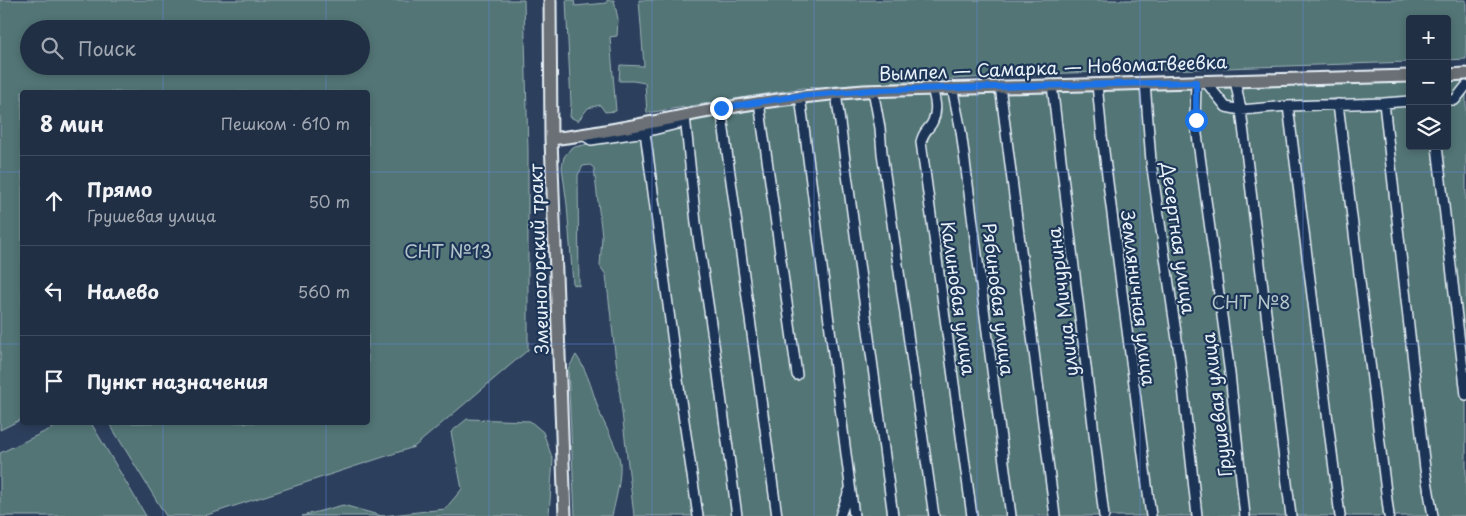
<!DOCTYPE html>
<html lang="ru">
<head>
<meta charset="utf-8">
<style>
  body { margin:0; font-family:"Playpen Sans",sans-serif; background:#29374c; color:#f1f3f6 }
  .controls { position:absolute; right:15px; top:15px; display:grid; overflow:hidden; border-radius:5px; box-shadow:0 2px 8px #0003 }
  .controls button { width:45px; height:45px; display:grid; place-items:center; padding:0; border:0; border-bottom:1px solid #3e4a5e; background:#212f45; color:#f1f3f6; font:25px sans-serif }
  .stop { position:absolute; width:15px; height:15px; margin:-11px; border:4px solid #1a73e8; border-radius:50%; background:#fff }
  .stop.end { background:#1a73e8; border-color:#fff; box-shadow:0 1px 5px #0008 }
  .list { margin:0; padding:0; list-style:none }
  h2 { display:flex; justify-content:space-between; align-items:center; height:65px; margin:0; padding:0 20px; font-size:21px }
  h2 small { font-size:16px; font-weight:400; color:#a2a9b3 }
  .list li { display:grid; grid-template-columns:32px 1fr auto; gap:15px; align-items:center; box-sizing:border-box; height:90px; padding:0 20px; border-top:1px solid #3e4a5e }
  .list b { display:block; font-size:19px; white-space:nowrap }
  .list p { margin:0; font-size:16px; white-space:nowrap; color:#a2a9b3 }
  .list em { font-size:16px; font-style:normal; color:#a2a9b3 }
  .icon { flex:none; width:28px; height:28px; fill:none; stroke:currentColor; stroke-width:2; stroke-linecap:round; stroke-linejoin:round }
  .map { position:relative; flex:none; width:1466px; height:516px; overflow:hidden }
  .search { position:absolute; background:#212f45; box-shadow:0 2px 8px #0003; left:20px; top:20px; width:350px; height:55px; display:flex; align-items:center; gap:12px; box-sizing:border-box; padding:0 18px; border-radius:28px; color:#a2a9b3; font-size:19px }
  .panel { position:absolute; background:#212f45; box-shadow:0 2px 8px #0003; left:20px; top:90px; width:350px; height:335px; border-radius:5px }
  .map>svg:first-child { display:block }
  .green { fill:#527576; stroke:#9db3b7; fill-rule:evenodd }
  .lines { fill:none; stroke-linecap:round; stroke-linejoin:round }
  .minor-casing { stroke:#e8f1f8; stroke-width:12 }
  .major-casing { stroke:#e8f1f8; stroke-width:15 }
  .minor { stroke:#1d3557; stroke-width:9 }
  .major { stroke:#6b6f75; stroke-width:11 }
  .route { stroke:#1a73e8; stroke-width:6 }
  .grid { fill:none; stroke:#6487e3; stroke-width:1; stroke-opacity:0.55 }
  .labels { text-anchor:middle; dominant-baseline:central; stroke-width:4.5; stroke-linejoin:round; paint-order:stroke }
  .street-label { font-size:18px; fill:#e8f1f8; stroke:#1d3557 }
  .park-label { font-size:18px; fill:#b4c6ca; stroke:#1d3557 }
</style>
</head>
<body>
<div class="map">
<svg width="1466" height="516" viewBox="0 0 1466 516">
  <rect width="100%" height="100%" fill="#2c3f5c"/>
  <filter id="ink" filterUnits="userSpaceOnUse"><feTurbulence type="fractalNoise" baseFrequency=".02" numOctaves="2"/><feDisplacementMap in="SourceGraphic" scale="10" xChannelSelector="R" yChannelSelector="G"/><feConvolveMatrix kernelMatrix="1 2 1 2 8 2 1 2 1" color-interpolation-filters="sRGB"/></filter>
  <g filter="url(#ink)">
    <path class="green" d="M0,0H524L528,150V350L414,447L204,516H166L109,423L368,422V92H22V419L0,430ZM29,29H361V66H29Z
      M566,0H574L575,6L607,3V0H614L618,19L617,36L610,37L616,111L605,112L600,105L588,108L578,121L570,117L571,104Z
      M639,0H1466V59L1447,60V19H1410V62L1040,74L803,88L647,113L645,83L633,81H619L620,65L644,66Z
      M1466,78V516H634L606,275L600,266L602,236L594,168L590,165L583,166L578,175L579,286L573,284L567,205L562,167L564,157L571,148L685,121L800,103L859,96L999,93L1048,89L1410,80V146H1447V79Z
      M576,355C589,373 593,395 601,416C606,427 619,452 620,462C621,481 616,498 612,516H575L568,369Z
      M467,419L530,421L543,432L553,460L549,514L546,516H302L343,505L382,516L445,509L462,489L451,432Z
      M63,423H91L146,516H0V453Z"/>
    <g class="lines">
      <g class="minor-casing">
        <path id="minor" d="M1235,80L1241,110L1291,516
          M1205,81L1226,107L1241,110L1288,106L1384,103
          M1196,82L1195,120L1230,374L1245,516
          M1145,83L1151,161L1180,360L1197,516
          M1097,84L1102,136L1151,516
          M1052,85L1104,516
          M1000,86L1055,516
          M952,87L961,131L1011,516
          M932,88C935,99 938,110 933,121C930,129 924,129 921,142L972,516
          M873,90L880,128L882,153L934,516
          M836,93L893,516
          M800,96L854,516
          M1447,100H1455L1466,86
          M1410,101L1384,103L1425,469L1433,516
          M759,102L797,375
          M1338,104L1389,516
          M1288,106L1340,516
          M721,108L777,516
          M685,116L696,223L714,344L737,516
          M645,132L678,380L698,516
          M585,136L591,140L645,132L685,122
          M1437,146L1466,395
          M840,516L849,491"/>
      </g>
      <g class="major-casing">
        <path id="major" d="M550,0L551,139L565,516
          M1447,75L1466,74
          M551,139C608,133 664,119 720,109C768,100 816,95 864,91L1410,76"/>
      </g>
      <use href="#minor" class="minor"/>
      <use href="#major" class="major"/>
    </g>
  </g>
  <g class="lines" filter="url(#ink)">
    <path class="route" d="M721,108L798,96L873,90L1196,82V120"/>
  </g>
  <path class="grid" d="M163,0V29M326,0V29M489,0V516M652,0V516M814,0V516M977,0V516M1140,0V516M1303,0V516M163,66V92M326,66V92M0,172H22M368,172H1466M0,344H22M368,344H1466M163,422V516M326,422V516"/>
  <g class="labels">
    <g class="street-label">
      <text transform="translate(1053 67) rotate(-2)">Вымпел — Самарка — Новоматвеевка</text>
      <text transform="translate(1179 238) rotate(82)">Десертная улица</text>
      <text transform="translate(538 259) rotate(-92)">Змеиногорский тракт</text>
      <text transform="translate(959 298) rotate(82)">Калиновая улица</text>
      <text transform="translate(1139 298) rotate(83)">Земляничная улица</text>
      <text transform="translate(999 299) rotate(83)">Рябиновая улица</text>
      <text transform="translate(1062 302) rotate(-97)">улица Мичурина</text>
      <text transform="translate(1216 405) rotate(-97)">Грушевая улица</text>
    </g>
    <g class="park-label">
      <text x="448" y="250">СНТ №13</text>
      <text x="1251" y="301">СНТ №8</text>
    </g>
  </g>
</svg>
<div class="controls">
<button>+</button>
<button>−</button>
<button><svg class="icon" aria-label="layers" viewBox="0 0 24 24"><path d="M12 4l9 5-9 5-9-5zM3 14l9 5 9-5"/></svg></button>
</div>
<div class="stop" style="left:1196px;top:120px"></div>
<div class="stop end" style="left:721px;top:108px"></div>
<div class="search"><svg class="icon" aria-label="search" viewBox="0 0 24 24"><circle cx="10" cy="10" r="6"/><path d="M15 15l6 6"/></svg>Поиск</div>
<section class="panel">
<h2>8 мин<small>Пешком · 610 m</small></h2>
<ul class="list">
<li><svg class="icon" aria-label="ahead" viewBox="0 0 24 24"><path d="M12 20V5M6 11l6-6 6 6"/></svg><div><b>Прямо</b><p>Грушевая улица</p></div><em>50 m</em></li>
<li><svg class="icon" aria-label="left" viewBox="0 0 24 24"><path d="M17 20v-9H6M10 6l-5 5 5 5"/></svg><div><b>Налево</b></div><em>560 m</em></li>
<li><svg class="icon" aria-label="arrive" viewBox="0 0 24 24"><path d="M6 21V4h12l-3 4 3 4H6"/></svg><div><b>Пункт назначения</b></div></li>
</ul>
</section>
</div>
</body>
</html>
